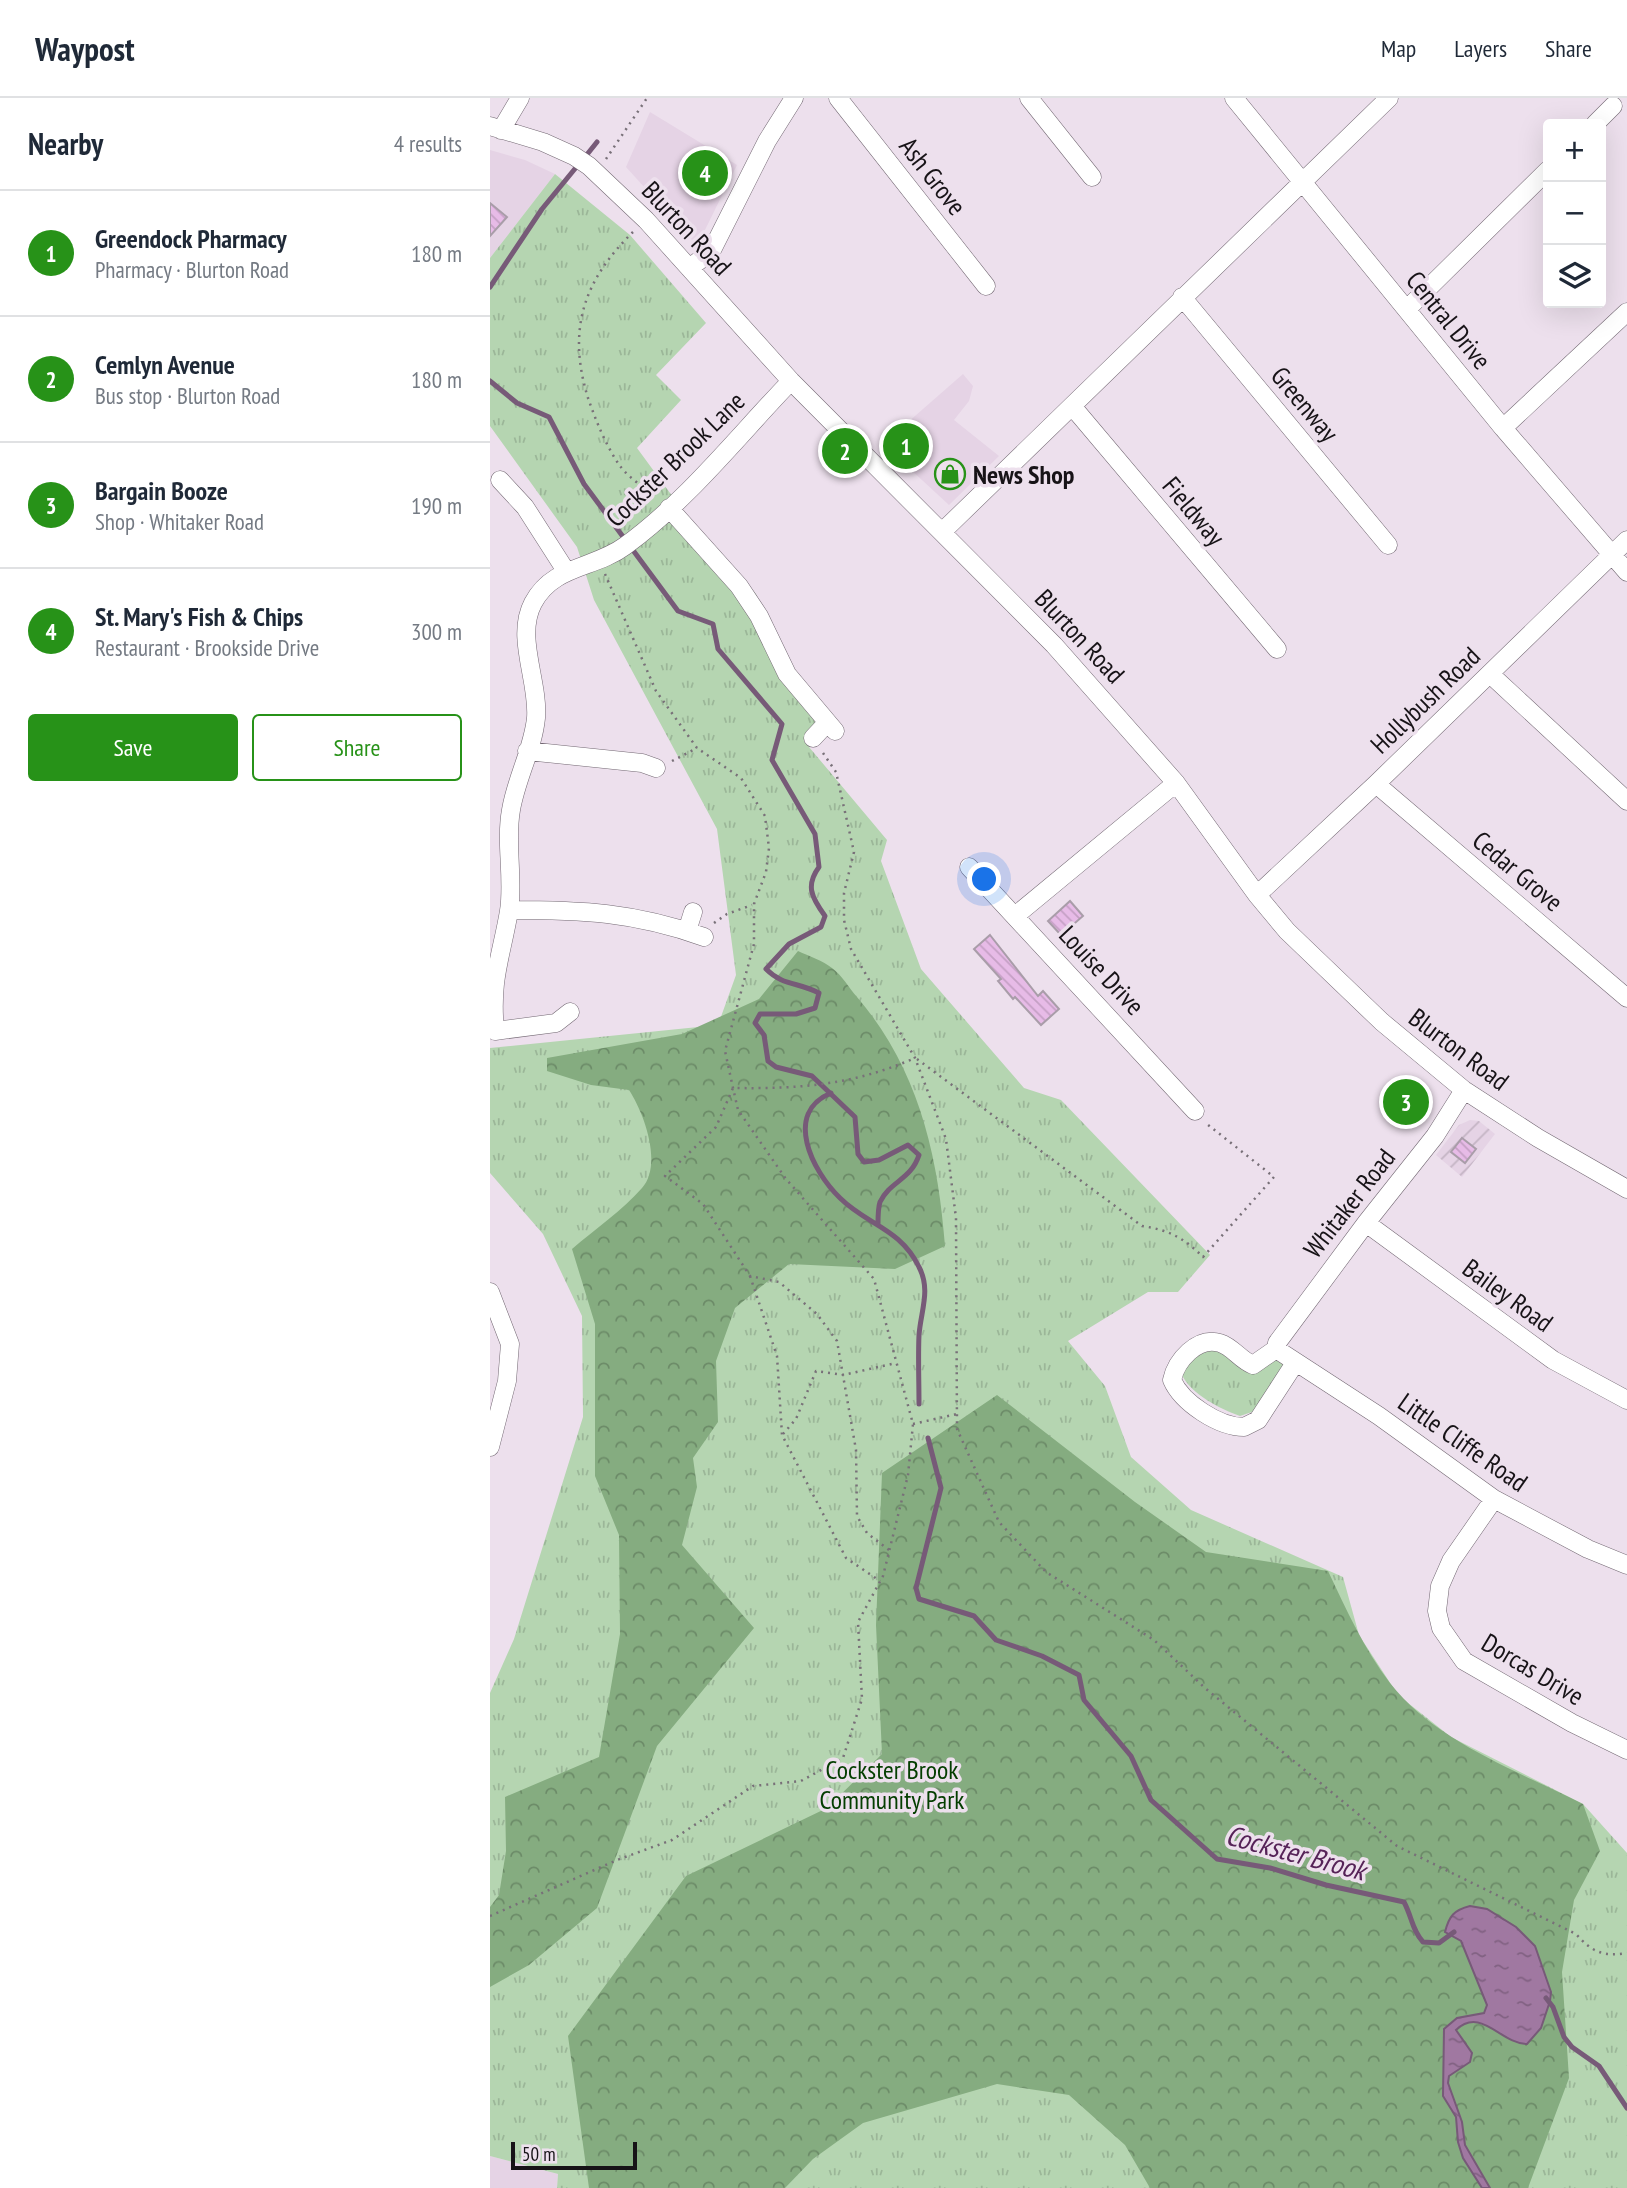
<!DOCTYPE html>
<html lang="en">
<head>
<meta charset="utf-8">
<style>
  body { margin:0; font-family:"PT Sans Narrow",sans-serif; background:#f2f2f3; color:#1f2937 }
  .controls { position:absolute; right:21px; top:21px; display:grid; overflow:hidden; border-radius:7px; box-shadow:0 7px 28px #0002 }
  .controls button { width:63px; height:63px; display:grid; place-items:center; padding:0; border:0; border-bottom:2px solid #e0e1e3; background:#fff; color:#1f2937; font:35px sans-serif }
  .scale { position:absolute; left:21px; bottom:18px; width:126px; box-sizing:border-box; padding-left:7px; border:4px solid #171317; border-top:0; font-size:19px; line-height:24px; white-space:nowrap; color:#171317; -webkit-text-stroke:5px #ede0ed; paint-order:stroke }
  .you { position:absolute; left:495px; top:782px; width:24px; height:24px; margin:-18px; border:5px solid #fff; border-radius:50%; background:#1a73e8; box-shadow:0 0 0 10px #1a73e833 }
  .badge { display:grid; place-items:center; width:46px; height:46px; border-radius:50%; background:#279218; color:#fff; font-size:23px; font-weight:700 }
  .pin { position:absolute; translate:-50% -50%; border:4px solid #fff; box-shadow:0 2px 7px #0006 }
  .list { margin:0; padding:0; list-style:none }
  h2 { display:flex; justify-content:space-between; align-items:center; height:91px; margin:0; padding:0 28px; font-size:30px }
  h2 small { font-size:23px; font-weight:400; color:#747a83 }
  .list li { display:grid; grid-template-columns:46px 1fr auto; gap:21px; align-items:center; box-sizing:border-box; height:126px; padding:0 28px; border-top:2px solid #e0e1e3 }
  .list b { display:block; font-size:26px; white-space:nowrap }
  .list p { margin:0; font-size:23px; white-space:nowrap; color:#747a83 }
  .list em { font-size:23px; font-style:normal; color:#747a83 }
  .actions { display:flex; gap:14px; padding:21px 28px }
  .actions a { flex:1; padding:16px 0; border:2px solid #279218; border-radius:7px; text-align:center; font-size:24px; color:#279218 }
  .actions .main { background:#279218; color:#fff }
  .icon { flex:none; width:38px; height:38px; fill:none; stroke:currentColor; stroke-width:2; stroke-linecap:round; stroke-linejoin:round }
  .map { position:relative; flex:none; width:1137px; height:2090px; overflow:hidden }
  header { display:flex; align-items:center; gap:42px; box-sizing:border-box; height:98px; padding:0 35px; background:#fff; border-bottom:2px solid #e0e1e3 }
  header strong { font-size:33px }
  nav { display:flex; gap:38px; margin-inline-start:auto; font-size:24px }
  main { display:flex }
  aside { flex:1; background:#fff }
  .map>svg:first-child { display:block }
  .built { fill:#e5d3e5 }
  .industrial { fill:url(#industrial-furrows) }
  .grass { fill:url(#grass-tufts) }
  .forest { fill:url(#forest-crowns) }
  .water { fill:url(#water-ripples); stroke:#775a78; stroke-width:2 }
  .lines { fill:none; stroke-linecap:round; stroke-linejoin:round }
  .stream { stroke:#775a78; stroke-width:5 }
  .building { fill:url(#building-back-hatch); stroke:#a99da9; stroke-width:2 }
  .minor-casing { stroke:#736873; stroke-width:19 }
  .path { stroke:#787078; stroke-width:2.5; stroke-dasharray:2 5; stroke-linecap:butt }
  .minor { stroke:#fff; stroke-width:18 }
  .labels { text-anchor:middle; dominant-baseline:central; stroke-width:7; stroke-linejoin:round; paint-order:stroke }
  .street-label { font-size:26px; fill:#171317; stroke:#ede0ed }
  .poi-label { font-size:26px; font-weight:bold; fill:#171317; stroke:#ede0ed; text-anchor:start }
  .park-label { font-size:26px; fill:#043e00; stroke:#ede0ed }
  .water-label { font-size:28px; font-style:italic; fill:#562358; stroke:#ede0ed }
</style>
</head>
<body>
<header>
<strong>Waypost</strong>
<nav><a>Map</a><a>Layers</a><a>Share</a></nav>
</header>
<main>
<aside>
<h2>Nearby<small>4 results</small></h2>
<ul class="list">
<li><span class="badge">1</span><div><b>Greendock Pharmacy</b><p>Pharmacy · Blurton Road</p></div><em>180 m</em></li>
<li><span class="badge">2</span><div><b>Cemlyn Avenue</b><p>Bus stop · Blurton Road</p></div><em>180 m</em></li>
<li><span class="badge">3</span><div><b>Bargain Booze</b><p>Shop · Whitaker Road</p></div><em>190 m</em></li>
<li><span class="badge">4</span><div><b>St. Mary's Fish &amp; Chips</b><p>Restaurant · Brookside Drive</p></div><em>300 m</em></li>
</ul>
<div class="actions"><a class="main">Save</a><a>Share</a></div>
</aside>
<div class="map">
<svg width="1137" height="2090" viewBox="0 0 1137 2090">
  <defs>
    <pattern id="industrial-furrows" width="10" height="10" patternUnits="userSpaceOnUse" patternTransform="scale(1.75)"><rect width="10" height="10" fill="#e5d3e5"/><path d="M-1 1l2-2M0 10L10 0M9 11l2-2" fill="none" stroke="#c4b4c4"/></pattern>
    <pattern id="grass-tufts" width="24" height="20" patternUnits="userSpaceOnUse" patternTransform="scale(1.75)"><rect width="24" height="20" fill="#b5d5b1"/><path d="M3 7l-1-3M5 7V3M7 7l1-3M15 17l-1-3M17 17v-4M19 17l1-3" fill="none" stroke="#9bb698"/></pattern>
    <pattern id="forest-crowns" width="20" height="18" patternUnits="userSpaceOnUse" patternTransform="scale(1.75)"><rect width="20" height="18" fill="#85ac80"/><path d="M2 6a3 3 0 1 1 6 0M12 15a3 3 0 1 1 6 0" fill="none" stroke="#6c8b68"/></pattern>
    <pattern id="water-ripples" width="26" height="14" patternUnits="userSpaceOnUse" patternTransform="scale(1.75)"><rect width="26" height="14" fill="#a078a1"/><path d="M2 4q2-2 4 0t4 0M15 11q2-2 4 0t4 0" fill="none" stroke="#816182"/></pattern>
    <pattern id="building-back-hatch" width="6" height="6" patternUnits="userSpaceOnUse" patternTransform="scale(1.75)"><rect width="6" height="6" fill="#e7bbe7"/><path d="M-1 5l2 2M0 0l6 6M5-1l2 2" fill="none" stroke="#c5a0c5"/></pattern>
  </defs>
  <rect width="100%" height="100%" fill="#ede0ed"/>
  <path class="built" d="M160,14L247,67L213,136L202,142L136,69Z
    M0,52L35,62L65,76L0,160Z
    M473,276L483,288L479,303L464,322L509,358L459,407L393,346Z
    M0,2058L68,2076L67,2090H0Z"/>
  <path class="industrial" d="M980,1022L989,1023L1005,1036L972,1079L946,1057L969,1027Z"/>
  <path class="grass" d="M65,76L140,137L216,225L166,277L191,302L147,350L191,410L266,496L297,560L320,598L345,624L319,649L397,742L391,763L431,871L534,990L571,1002L720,1157L688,1194H658L578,1243L615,1288L641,1359L701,1412L853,1479L869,1537L908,1597L961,1639L1093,1706L1137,1755V2090H67L68,2076L0,2058V1595L24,1541L93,1319L92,1218L53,1136L0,1075V950L228,927L246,877L227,731L104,502L87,449L0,328V160Z
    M718,1248L755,1266L785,1257L798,1263L765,1313L750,1318C730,1311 701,1296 692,1277L702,1259Z"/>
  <path class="forest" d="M308,853C319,858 333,863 342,870C352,877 359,890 367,899C428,970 448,1056 455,1148L405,1171L299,1166L245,1210L226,1263L228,1324L203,1360L207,1389L192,1447L264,1530L167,1648L107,1810L39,1867L0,1889V1809L9,1797L16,1753L15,1699L109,1659L130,1536L129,1437L105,1378V1226L82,1151C105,1131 133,1112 152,1090C173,1066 154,1015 139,992L101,987L57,973V960L192,936L269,901Z
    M507,1297L645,1404L716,1454L838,1473C856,1511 874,1551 900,1585C946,1644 1028,1673 1093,1706L1110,1753L1084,1802L1072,1874L1079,1980L1038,2090H660L635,2047L579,1997L507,1986L373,2025L323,2061L295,2090H99L78,1938L196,1778L337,1710L392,1656L386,1527L392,1375Z"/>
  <path class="water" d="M980,1808L997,1811L1026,1829L1045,1848L1061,1894L1060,1903L1051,1930L1037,1946C1011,1946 991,1908 966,1932L982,1955L980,1964L959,1978L958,1985L972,2024L975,2047L1000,2090H992L973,2060L968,2044L966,2019L953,1998L954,1931L967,1920L994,1915L997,1907L971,1843L955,1834C959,1818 964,1812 980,1808Z"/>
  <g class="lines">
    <path class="stream" d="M95,59L107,44
      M0,189L52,111L88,67
      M0,283L27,305L59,319L94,386L188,513L223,526L228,551L292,626L282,662L325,736L329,769C315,788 322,800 335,818L331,829L299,846L276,871C293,888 308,884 329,895L325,910L306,916H270L265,925L274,937L278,963L286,969L322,978L365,1019L368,1056L374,1064L389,1062L418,1047L429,1057C421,1082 400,1083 390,1104C388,1110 388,1120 388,1126
      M341,995C293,1015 322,1073 350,1100C377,1127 410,1130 429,1169C441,1192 431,1212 429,1237C428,1260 429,1283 429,1306
      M438,1340L451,1390L426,1490L429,1501L484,1518L506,1542L552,1558L589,1577L594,1602L641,1658L661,1702L727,1761L780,1770L836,1787L914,1804C922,1819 922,1832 933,1844L949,1845L964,1834
      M1056,1900L1063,1909L1074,1939L1082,1949L1109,1968L1137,2010"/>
  </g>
  <path class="building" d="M0,105L17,119L0,138Z
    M580,803L593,818L571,837L558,823Z
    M500,837L548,898L553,893L569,911L551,927L525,899L523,901L508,883L511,881L484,851Z
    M972,1040L986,1051L975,1065L961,1054Z"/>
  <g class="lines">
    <g class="minor-casing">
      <path id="minor" d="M348,0L496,188
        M539,0L602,79
        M744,0L1013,330L1137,474
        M1105,26L1123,8
        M0,28L53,44L84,58L99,68L156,122L301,283L564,547L686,685L767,797L797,833L892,924L974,992L1048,1040L1137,1091
        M11,32L30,0
        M199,170L221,154L277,43L304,0
        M692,199L898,447
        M917,211L1058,72
        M582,308L787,551
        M1013,330L1137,214
        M10,382L35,409L76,473
        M179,410L249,488L269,518L297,576L345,633
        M452,434L899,0
        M1000,576L1137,703
        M323,640L337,625
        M37,653L152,665L166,670
        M886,686L1137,900
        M479,769L705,1013
        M767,797L886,686L1137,442
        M19,812C92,812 144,814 214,839
        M525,818L686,685
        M197,833L203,814
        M80,914L66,925L5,933C0,881 11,860 19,813C24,780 15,745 21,712C26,681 43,651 46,620C49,583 25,539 43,505C63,467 104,471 135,448C197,403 248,338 301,283
        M876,1125L1063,1262L1137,1302
        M0,1194L20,1246L17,1283L0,1349
        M786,1251L889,1318L1004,1401L1098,1451L1137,1467
        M786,1251L787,1245L876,1125L945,1038L974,992
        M786,1251L763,1267C750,1262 743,1249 730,1245C707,1238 686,1263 682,1282C692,1305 729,1329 754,1329L768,1322L805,1265
        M1004,1401L961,1463L950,1488L947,1513L951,1530L974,1563L1082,1625L1137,1652"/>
    </g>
    <path class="path" d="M116,61L157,0
      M143,134C93,183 77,232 98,300C106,323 116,348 130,368C139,380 155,390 167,400
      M333,655L346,674L364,754L354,795V822L361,851L425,960L456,1041L466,1120L467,1331L509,1424L556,1474L664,1542L715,1590L907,1748L1086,1836C1102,1854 1113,1859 1137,1855
      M182,663L207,650
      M224,825L237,816L262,807
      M427,961L652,1128C679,1132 694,1140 713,1159L784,1079L717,1026
      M260,1178L287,1258L292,1337L356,1460L390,1483
      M423,1326L467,1316
      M293,1336L306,1321L326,1273L353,1277L406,1265
      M399,1452L377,1435L367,1418L366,1352L347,1243L327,1216L289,1184L260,1178L213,1106L175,1078L226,1029L243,990C310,991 363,987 425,960
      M0,1818L127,1762L182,1742L263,1688L311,1683L353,1660L372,1601L368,1524L393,1478L418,1377L423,1326L384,1181L296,1081L248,1012L243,990L235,953L264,846V806L276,774L279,750L275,718L251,680L207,650L166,593L115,476"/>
    <use href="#minor" class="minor"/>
  </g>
  <defs>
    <g id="shop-ring" transform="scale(1.575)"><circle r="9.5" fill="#ede0ed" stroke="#279218" stroke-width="1.5"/><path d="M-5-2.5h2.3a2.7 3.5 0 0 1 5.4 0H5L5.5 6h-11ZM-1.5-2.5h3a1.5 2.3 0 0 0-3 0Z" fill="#279218"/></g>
  </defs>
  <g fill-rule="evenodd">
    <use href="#shop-ring" x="460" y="376"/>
  </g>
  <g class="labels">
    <g class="street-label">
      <text transform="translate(443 78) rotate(52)">Ash Grove</text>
      <text transform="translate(197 130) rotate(47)">Blurton Road</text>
      <text transform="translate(959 222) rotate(51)">Central Drive</text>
      <text transform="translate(815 306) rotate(50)">Greenway</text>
      <text transform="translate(185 361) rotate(-44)">Cockster Brook Lane</text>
      <text transform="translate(704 413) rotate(50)">Fieldway</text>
      <text transform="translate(590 538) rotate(47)">Blurton Road</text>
      <text transform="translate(935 602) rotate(-44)">Hollybush Road</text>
      <text transform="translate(1028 773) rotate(40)">Cedar Grove</text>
      <text transform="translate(612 872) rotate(47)">Louise Drive</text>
      <text transform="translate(969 951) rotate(37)">Blurton Road</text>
      <text transform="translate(859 1105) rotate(-52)">Whitaker Road</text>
      <text transform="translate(1018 1197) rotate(36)">Bailey Road</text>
      <text transform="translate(973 1344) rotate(35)">Little Cliffe Road</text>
      <text transform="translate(1043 1571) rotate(31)">Dorcas Drive</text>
    </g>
    <g class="poi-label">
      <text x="483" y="376">News Shop</text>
    </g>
    <g class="park-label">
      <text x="402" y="1671">Cockster Brook<tspan x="402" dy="30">Community Park</tspan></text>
    </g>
    <g class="water-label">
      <text transform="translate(806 1754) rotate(15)">Cockster Brook</text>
    </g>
  </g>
</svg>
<div class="controls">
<button>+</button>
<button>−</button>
<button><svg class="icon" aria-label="layers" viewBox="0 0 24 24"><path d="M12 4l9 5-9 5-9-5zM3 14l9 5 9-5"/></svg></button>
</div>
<div class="scale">50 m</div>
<div class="you"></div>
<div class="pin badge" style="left:416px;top:348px">1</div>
<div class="pin badge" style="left:355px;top:353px">2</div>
<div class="pin badge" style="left:916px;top:1004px">3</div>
<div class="pin badge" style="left:215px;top:75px">4</div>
</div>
</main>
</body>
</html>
